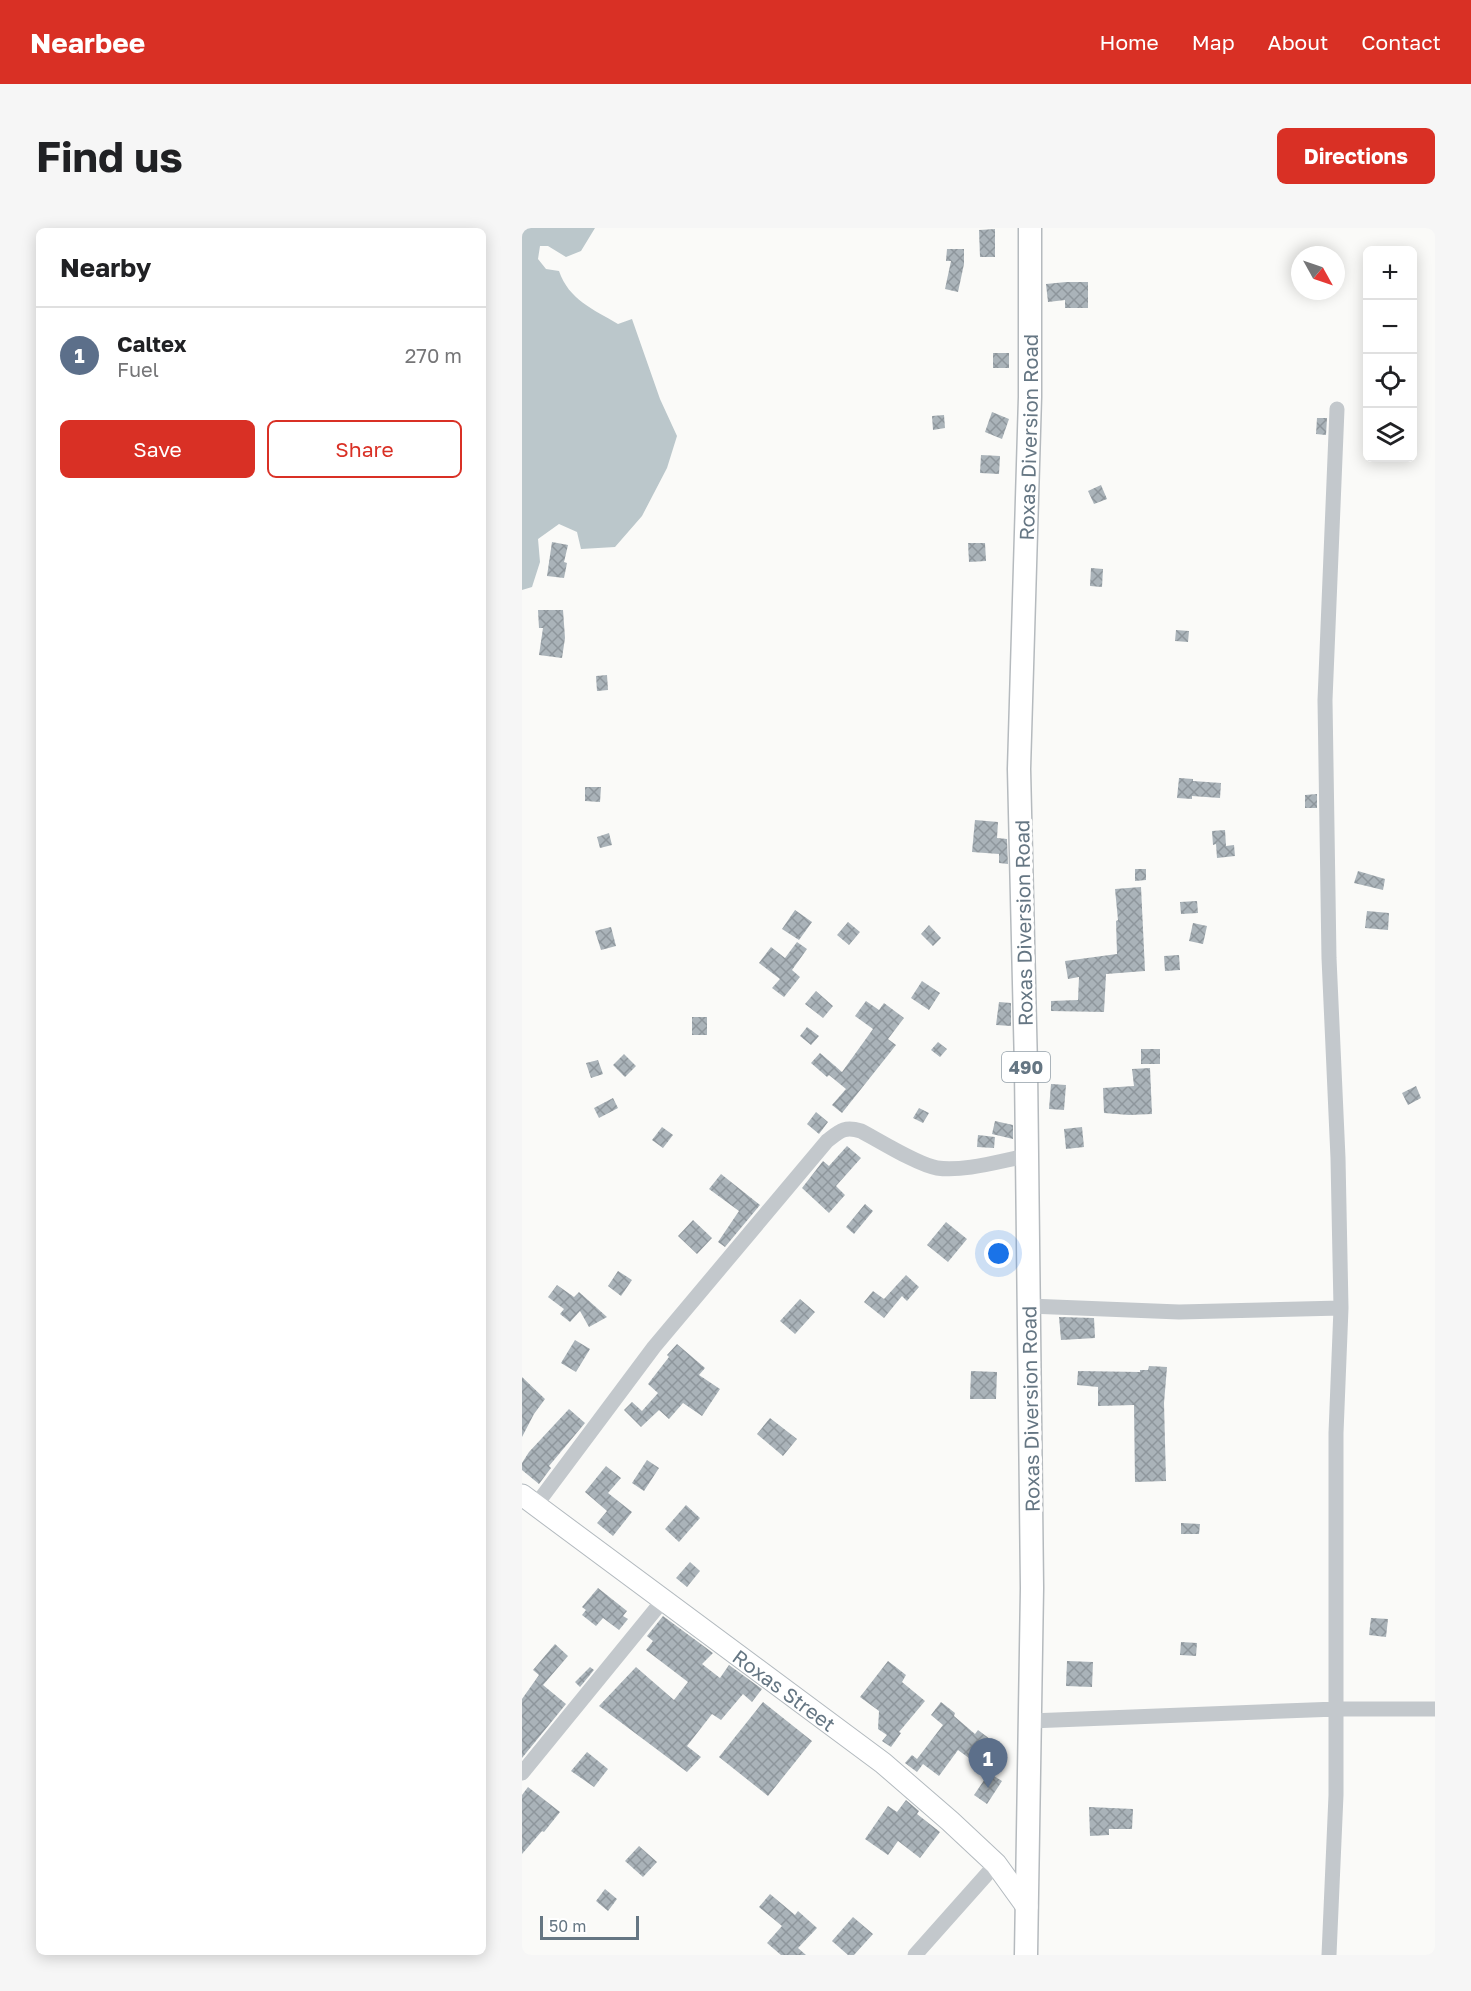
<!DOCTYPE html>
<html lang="en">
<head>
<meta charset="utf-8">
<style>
  body { margin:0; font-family:"Golos Text",sans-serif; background:#f6f6f6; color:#202124 }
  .controls { position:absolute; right:18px; top:18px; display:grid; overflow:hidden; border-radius:9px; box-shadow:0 3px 15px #0003 }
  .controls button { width:54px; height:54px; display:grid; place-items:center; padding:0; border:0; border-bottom:2px solid #e0e0e0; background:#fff; color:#202124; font:30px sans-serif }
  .compass { position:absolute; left:769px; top:18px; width:54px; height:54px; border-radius:50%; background:#fff; box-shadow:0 3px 15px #0003; rotate:130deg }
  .scale { position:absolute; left:18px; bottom:15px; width:99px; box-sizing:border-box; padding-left:6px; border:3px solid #657683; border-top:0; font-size:16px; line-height:21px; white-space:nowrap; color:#657683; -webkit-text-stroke:4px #fff; paint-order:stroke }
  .you { position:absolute; left:477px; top:1026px; width:21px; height:21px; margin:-15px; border:4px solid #fff; border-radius:50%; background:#1a73e8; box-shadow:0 0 0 9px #1a73e833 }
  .badge { display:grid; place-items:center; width:39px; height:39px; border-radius:50%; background:#d93025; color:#fff; font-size:20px; font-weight:700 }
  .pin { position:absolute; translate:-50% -50px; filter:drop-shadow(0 2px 3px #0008) }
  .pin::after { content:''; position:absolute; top:32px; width:21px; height:18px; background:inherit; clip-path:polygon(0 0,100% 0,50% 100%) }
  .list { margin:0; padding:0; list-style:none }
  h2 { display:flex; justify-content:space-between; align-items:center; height:78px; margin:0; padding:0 24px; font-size:26px }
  h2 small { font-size:20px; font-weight:400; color:#757577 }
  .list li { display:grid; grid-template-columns:39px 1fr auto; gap:18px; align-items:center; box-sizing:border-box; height:96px; padding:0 24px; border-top:2px solid #e0e0e0 }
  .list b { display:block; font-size:22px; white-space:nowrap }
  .list p { margin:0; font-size:20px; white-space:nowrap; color:#757577 }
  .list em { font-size:20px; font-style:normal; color:#757577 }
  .actions { display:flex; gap:12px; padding:18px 24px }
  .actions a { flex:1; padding:14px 0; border:2px solid #d93025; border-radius:9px; text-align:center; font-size:21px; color:#d93025 }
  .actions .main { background:#d93025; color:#fff }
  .icon { flex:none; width:33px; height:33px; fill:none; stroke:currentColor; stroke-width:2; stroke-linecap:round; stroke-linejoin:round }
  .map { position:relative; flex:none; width:913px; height:1727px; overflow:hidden; border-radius:9px }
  header { display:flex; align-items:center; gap:36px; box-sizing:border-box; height:84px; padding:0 30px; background:#d93025; color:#fff }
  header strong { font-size:28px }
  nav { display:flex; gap:33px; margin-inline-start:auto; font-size:21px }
  .intro { display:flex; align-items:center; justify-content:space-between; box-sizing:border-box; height:144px; padding:0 36px }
  h1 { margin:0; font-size:42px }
  .button { padding:15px 27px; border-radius:9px; background:#d93025; color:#fff; font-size:21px; font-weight:700 }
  main { display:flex; gap:36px; padding:0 36px }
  aside { flex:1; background:#fff; border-radius:9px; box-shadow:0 3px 15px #0003 }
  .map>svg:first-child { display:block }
  .water { fill:#bbc7cb }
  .building { fill:url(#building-cross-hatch) }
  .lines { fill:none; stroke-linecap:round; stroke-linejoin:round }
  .secondary-casing { stroke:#b3babf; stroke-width:23 }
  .primary-casing { stroke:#b5babe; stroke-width:25 }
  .minor { stroke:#c3c8cc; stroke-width:15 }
  .secondary { stroke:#fff; stroke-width:21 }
  .primary { stroke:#fff; stroke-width:22 }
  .labels { text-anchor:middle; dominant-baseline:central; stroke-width:6; stroke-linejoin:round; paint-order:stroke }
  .shield { fill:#fff; stroke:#939fa8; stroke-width:1.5 }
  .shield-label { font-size:18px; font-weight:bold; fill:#657683 }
  .street-label { font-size:20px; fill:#657683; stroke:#fff }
</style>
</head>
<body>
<header>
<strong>Nearbee</strong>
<nav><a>Home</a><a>Map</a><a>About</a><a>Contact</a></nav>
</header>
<div class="intro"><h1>Find us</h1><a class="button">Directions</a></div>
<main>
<aside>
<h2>Nearby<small></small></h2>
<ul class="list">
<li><span class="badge" style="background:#5c6f8a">1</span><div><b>Caltex</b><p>Fuel</p></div><em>270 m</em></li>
</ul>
<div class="actions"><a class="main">Save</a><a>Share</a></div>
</aside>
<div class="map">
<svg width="913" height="1727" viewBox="0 0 913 1727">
  <defs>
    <pattern id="building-cross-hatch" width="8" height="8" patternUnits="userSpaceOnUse" patternTransform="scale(1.5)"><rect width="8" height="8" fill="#aab3b9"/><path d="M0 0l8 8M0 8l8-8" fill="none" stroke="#8e969c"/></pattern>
  </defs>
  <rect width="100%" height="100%" fill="#fafaf8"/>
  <path class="water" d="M0,0H73L59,23L44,29L26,18H18L16,31L24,41L37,43C47,72 71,81 96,96L110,91L138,171L155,208L145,240L120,288L93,319L59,321L55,304L37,296L16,311L18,334L10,359L0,362Z"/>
  <path class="building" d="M473,1V29H458L457,2Z
    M425,21H442V36L436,64L423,61L429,33H424Z
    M544,54H566V80H543V72L526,74L524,56Z
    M471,125H487V140H471Z
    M470,184L487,191L480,211L463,204Z
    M422,187L423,200L411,202L410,188Z
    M795,190H805L804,207L794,206Z
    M459,227L478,228L477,246L458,245Z
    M579,257L585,271L572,276L566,263Z
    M30,314L46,317L42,334L45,335L42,350L25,348Z
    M446,315H463L464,333L447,334Z
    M569,340L581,341L580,359L568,358Z
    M16,382H41L43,410L40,430L17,427L21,400H17Z
    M654,402L667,403L666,414L653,413Z
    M85,447L86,462L75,463L74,448Z
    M657,550L671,551V553L699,555L698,570L670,568V571L655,570Z
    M63,559H79L78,574L63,573Z
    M795,566V580H783V567Z
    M453,592L476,594L475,610L485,611L486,636L477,635V626L450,624Z
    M703,602L704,618L712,617L713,628L695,630L694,616L691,617L690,603Z
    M87,605L90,617L78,620L75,609Z
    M613,641H624V652L613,653Z
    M836,643L863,651L861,662L832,655Z
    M619,659L623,743L584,746L582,784L529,783V773L556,772L557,749L546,751L543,733L595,726L594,693L596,692L593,661Z
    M675,673L676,685L659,686L658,674Z
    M273,682L290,694L277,712L260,701Z
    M845,683L867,685L866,702L843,700Z
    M326,694L338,704L327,717L315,707Z
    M671,695L685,698L681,716L667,713Z
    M407,697L419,710L411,718L399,706Z
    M89,699L94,718L79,722L73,703Z
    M275,714L285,721L270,742L278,749L262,769L250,760L258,751L237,735L249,719L263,730Z
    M657,727L658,742L643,743L642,728Z
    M400,753L418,765L407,782L389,770Z
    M294,763L311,778L301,790L283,776Z
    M344,773L357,782L362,775L382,790L366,811L374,817L320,885L310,877L324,861L307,847L305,849L289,835L298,825L320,844L351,801L333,788Z
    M477,774L489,775V798L474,797Z
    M170,789H185V807H170Z
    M285,799L297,808L289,817L278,808Z
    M416,814L425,821L418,829L409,822Z
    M619,821H638V836H619Z
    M102,826L114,838L103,849L91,837Z
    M76,832L81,846L69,850L64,835Z
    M628,840L630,886L607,887L582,885L581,860L612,858L610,841Z
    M529,856L544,857L542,882L527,881Z
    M894,858L899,870L886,877L880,865Z
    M91,870L96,880L77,890L72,880Z
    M397,880L407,885L401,895L391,890Z
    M294,884L306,894L297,906L285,896Z
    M473,893L491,897V911L470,906Z
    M140,899L151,907L141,920L130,912Z
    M560,899L562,919L544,921L542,901Z
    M456,907L473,909L472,920L455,919Z
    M325,918L339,930L314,958L323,967L307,985L280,960L301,933L307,938Z
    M199,946L238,977L203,1019L196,1014L217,983L187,961Z
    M343,976L351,983L332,1006L324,999Z
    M171,992L190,1010L175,1026L156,1008Z
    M424,994L445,1011L426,1034L405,1017Z
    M96,1043L110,1052L99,1068L86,1058Z
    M384,1047L397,1059L385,1073L380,1068L362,1090L342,1074L351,1063L362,1071Z
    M35,1057L52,1069L57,1064L85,1089L67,1099L58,1083L48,1094L38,1086L42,1081L26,1069Z
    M278,1071L293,1084L273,1106L258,1093Z
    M537,1089L572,1090L573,1110L539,1112Z
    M53,1112L68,1121L54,1144L39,1135Z
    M155,1116L183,1140L177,1147L198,1161L180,1188L161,1175L147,1191L137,1182L119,1199L102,1182L110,1174L120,1183L136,1165L126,1156L147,1129L145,1127Z
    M627,1138L645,1139L642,1175L644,1253L613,1254L612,1177L576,1178V1159L555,1157L556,1143L618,1144V1142H626Z
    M449,1143L475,1144L474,1171H448Z
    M0,1149L23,1171L12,1186L0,1209Z
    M47,1181L63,1195L27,1238L29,1240L17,1256L0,1242V1235L7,1224Z
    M248,1190L275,1211L261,1228L235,1206Z
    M125,1232L137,1240L122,1263L110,1255Z
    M84,1238L99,1250L86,1265L110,1284L91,1308L75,1295L85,1283L63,1264Z
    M164,1277L178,1290L157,1314L143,1301Z
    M659,1295L678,1296L677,1306H659Z
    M168,1334L178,1343L165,1359L154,1350Z
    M76,1360L105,1383L101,1388L106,1391L97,1402L81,1390L74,1398L60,1387L64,1382L60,1379Z
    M141,1388L191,1425L180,1436L198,1450L207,1437L240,1461L230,1474L221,1466L199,1492L190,1486L165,1518L179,1529L165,1544L77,1478L114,1439L152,1472L166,1454L124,1422L131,1413L125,1408Z
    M849,1390L866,1391L864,1409L847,1407Z
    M659,1414L675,1415L674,1428L658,1427Z
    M33,1416L46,1428L21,1457L44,1476L0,1530V1471L17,1447L11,1442Z
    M366,1433L384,1447L380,1454L403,1473L377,1504L379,1505L369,1519L360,1513L365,1507L356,1501L357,1483L338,1469Z
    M545,1433L571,1434L570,1459L544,1458Z
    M68,1439L72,1442L58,1459L53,1454Z
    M241,1474L290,1513L246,1568L197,1529Z
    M419,1474L433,1485L432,1488L453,1506L456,1502L468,1511L466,1513L478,1522L466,1540L453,1530L451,1533L436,1522L417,1548L401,1536L395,1544L383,1535L390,1527L395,1531L421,1497L409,1487Z
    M65,1524L86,1541L72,1559L49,1543Z
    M467,1545L480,1553L465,1576L452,1567Z
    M6,1559L38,1584L22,1604L20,1603L0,1626V1567Z
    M384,1572L397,1583L395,1586L418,1604L398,1630L376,1613L366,1627L343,1611L366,1578L375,1584Z
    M567,1579L611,1581L610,1601H587V1607L568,1608Z
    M117,1618L135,1634L121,1649L103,1633Z
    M83,1661L95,1671L86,1683L74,1673Z
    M248,1666L273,1687L276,1683L295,1700L276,1720L284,1727H259L245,1715L260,1698L237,1679Z
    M331,1689L351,1706L332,1727H326L310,1713Z"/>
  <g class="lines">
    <g class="secondary-casing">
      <g id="secondary">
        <path id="s1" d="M0,1267L361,1535L428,1593L474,1636L505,1679"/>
      </g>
    </g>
    <g class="primary-casing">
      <g id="primary">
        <path id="s2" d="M504,1727L510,1360L504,840L497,541L508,169V0"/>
      </g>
    </g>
    <path class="minor" d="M507,1078L657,1084L819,1080
      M14,1277L132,1119L305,913C318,903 322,898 339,903C358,913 396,937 415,940C441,944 478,933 504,928
      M508,1493L815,1481H913
      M0,1545L142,1371
      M393,1727L474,1636
      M807,1727L814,1567V1205L819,1080L816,930L807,730L803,472L815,181"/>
    <use href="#secondary" class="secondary"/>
    <use href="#primary" class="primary"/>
  </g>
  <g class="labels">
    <rect class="shield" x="480" y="824" width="48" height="30" rx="4.5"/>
    <g class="shield-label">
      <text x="504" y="839">490</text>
    </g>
    <g class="street-label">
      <text stroke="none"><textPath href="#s2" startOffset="1518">Roxas Diversion Road</textPath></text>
      <text transform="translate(501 695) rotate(-91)">Roxas Diversion Road</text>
      <text transform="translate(508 1181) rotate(-91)">Roxas Diversion Road</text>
      <text stroke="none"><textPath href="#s1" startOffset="327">Roxas Street</textPath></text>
    </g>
  </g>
</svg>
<div class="controls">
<button>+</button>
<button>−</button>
<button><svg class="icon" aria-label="locate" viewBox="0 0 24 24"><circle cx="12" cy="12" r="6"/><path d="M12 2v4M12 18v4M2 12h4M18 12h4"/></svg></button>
<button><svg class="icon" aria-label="layers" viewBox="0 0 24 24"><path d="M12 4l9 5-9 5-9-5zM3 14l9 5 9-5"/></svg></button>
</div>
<svg class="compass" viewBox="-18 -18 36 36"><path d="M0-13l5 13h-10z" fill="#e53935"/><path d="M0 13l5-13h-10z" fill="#757577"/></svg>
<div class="scale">50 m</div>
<div class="you"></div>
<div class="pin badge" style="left:466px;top:1560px;background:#5c6f8a">1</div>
</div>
</main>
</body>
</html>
